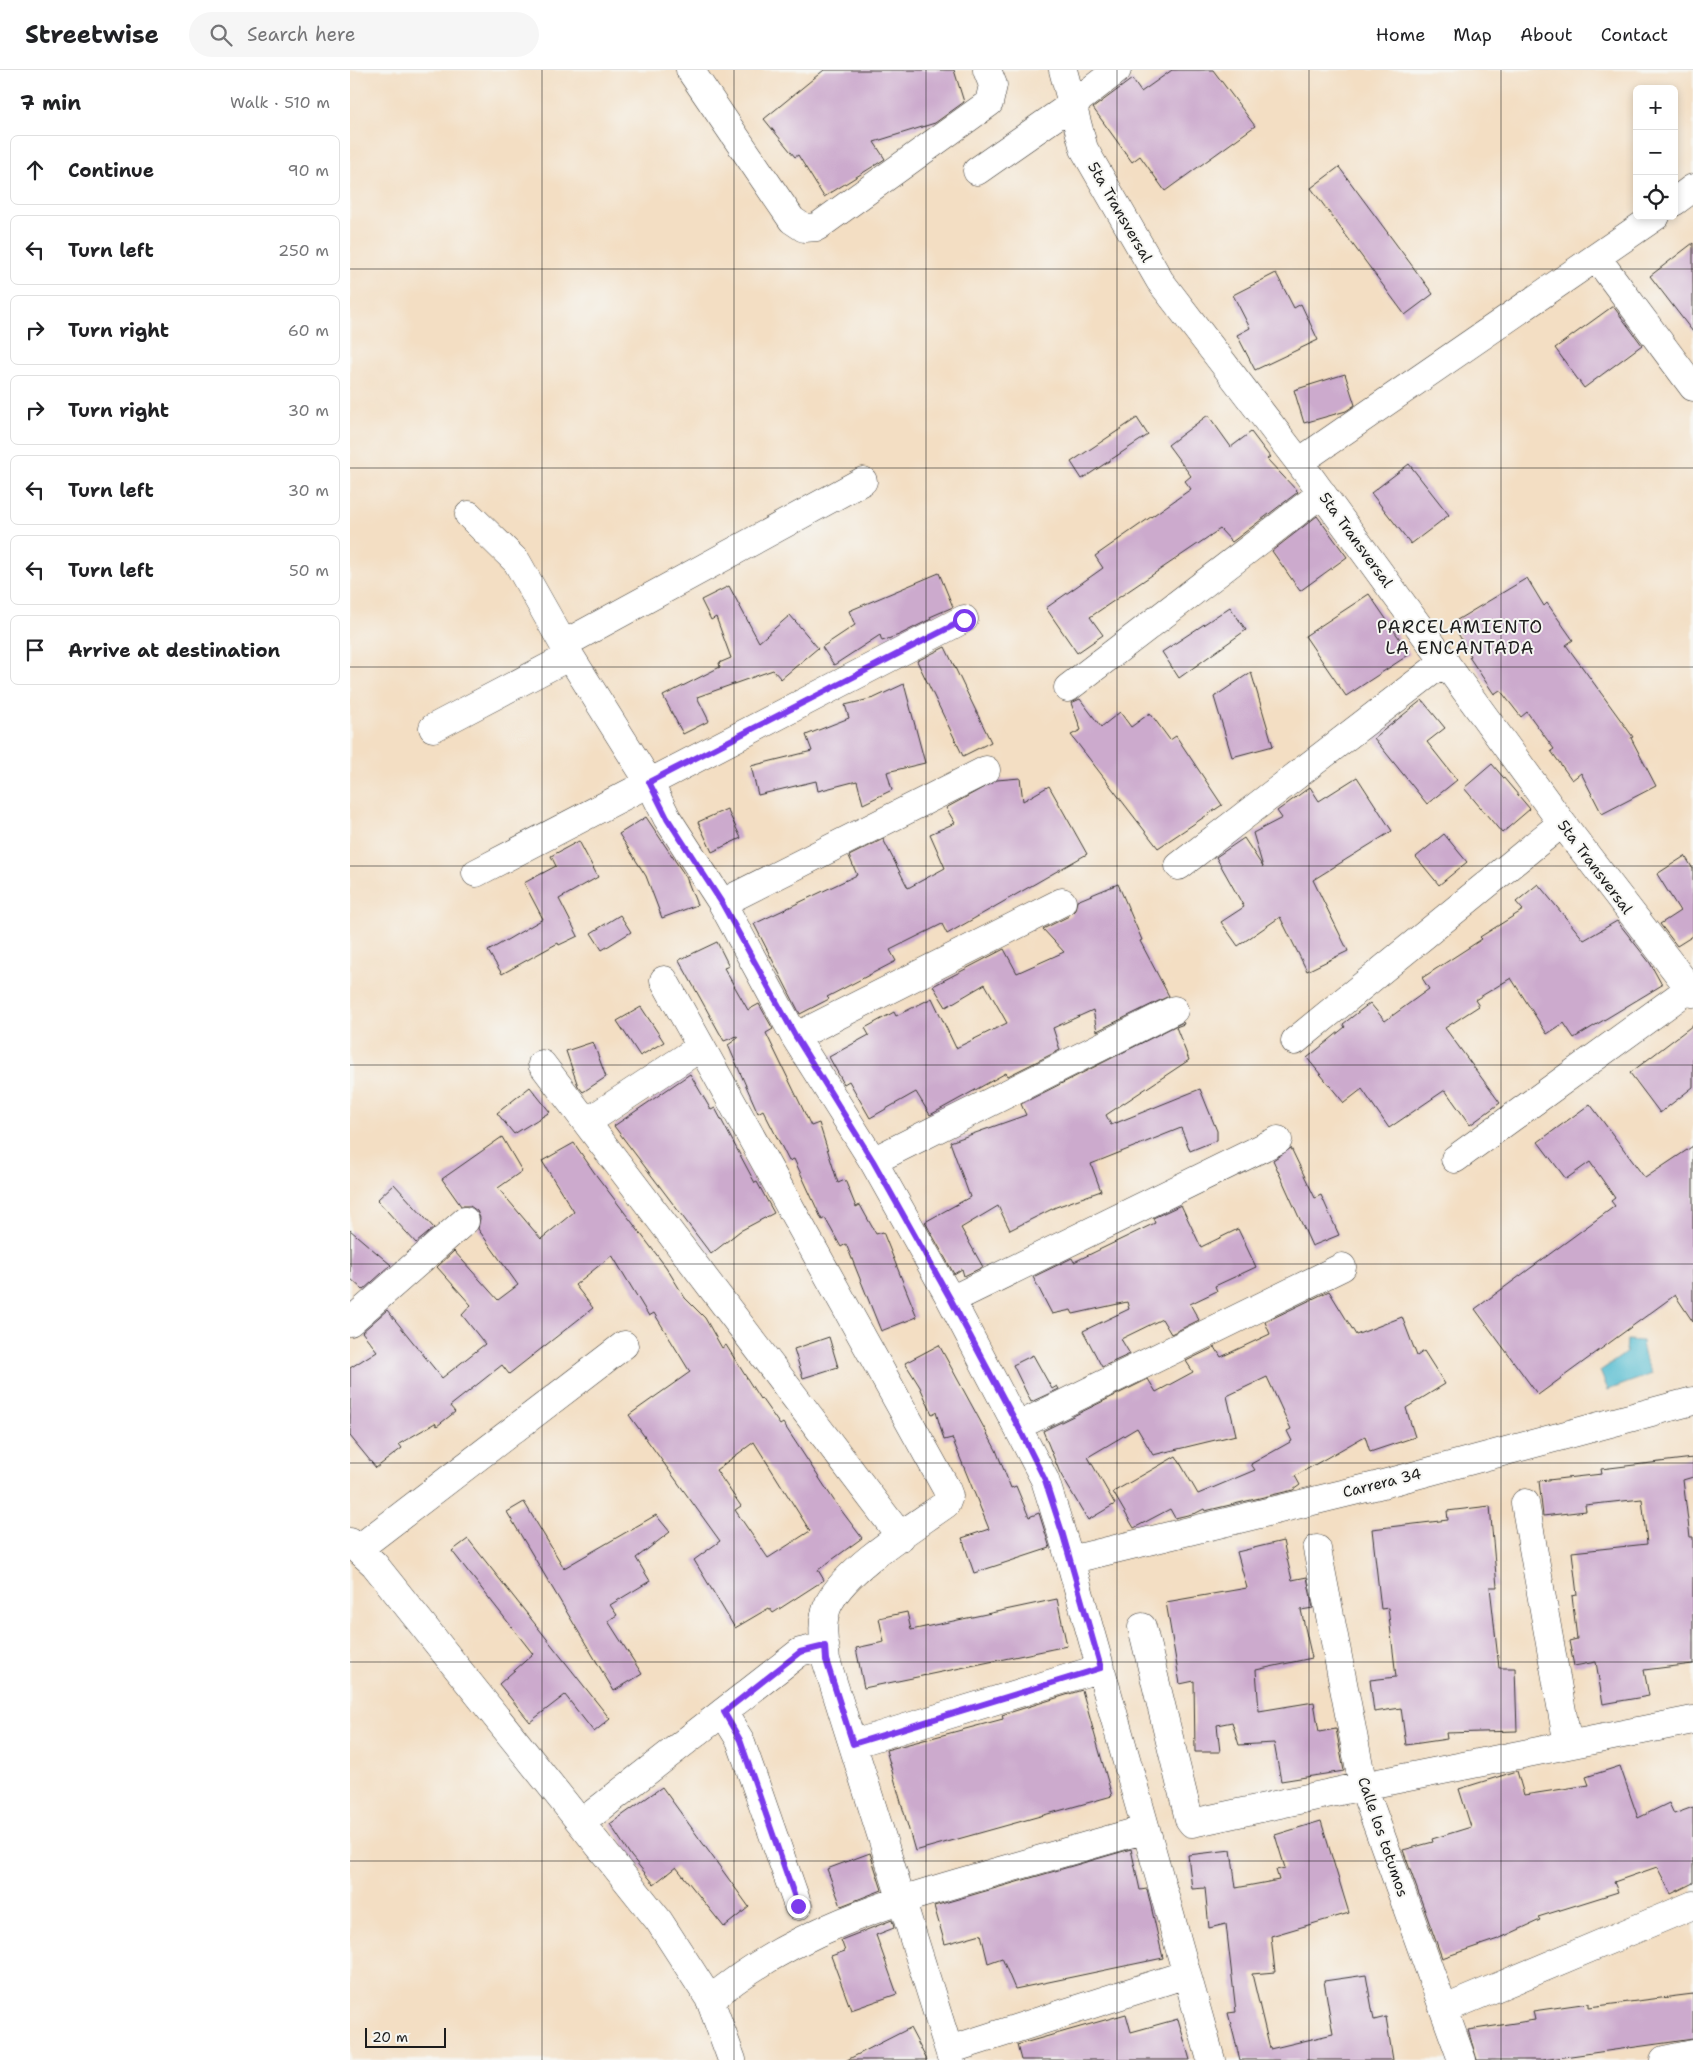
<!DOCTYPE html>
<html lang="en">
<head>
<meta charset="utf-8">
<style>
  body { margin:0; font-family:"Shantell Sans",sans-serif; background:#f6f6f6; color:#202124 }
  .controls { position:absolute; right:15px; top:15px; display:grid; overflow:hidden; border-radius:8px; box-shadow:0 2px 8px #0003 }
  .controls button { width:45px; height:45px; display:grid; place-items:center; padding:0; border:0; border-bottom:1px solid #e0e0e0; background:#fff; color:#202124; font:25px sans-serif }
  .scale { position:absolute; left:15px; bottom:12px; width:81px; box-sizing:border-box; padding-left:5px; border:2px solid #1c1c1c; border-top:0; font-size:14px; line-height:18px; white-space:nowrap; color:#1c1c1c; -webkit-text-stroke:4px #f6f6f2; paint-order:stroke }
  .stop { position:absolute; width:15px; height:15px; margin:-11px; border:4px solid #7c3aed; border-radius:50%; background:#fff }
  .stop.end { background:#7c3aed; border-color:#fff; box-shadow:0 1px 5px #0008 }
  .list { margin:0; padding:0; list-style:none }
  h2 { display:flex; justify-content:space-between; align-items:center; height:65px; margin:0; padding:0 20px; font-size:21px }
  h2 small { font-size:16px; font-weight:400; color:#757577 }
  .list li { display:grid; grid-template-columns:32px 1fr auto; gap:15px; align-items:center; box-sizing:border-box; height:70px; margin:0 10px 10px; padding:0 10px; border:1px solid #e0e0e0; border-radius:8px }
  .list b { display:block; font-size:19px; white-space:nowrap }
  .list em { font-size:16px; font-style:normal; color:#757577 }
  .icon { flex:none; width:28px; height:28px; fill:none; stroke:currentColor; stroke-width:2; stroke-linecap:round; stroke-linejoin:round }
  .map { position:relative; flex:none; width:1343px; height:1990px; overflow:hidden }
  header { display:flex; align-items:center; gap:30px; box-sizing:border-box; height:70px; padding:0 25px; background:#fff; border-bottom:1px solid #e0e0e0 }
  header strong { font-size:24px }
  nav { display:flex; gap:28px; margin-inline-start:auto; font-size:18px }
  .search { width:350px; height:45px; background:#f6f6f6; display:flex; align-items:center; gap:12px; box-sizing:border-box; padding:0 18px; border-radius:28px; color:#757577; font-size:19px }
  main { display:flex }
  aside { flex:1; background:#fff }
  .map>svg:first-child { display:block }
  .water { fill:#53bcd0; stroke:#386c76 }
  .building { fill:#ccaacd; fill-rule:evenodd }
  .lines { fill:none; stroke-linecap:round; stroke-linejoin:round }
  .minor-casing { stroke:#3c3935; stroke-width:29 }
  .minor { stroke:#fff; stroke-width:28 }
  .route { stroke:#7c3aed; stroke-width:6 }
  .grid { fill:none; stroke:#1c1c1c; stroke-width:1; stroke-opacity:0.55 }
  .labels { text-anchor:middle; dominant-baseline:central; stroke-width:4; stroke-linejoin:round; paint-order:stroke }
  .street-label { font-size:15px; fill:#1c1c1c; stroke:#f6f6f2 }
  .quarter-label { font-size:18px; letter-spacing:1px; fill:#1c1c1c; stroke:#f6f6f2 }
</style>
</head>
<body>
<header>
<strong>Streetwise</strong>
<div class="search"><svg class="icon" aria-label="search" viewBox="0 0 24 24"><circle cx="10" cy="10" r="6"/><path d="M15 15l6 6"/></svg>Search here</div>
<nav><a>Home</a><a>Map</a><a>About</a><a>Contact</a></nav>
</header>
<main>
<aside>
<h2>7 min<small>Walk · 510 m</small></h2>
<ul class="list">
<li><svg class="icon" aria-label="ahead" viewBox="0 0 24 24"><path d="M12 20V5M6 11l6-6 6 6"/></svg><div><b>Continue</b></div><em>90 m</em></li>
<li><svg class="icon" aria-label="left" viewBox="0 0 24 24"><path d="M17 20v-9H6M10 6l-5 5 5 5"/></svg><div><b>Turn left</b></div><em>250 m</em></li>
<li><svg class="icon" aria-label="right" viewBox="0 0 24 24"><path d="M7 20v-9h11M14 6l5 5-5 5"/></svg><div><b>Turn right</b></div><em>60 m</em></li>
<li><svg class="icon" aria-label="right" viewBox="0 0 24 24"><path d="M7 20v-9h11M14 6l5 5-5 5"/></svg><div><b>Turn right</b></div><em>30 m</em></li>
<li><svg class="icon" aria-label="left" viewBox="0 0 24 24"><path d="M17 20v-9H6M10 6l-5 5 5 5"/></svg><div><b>Turn left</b></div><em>30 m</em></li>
<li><svg class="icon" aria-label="left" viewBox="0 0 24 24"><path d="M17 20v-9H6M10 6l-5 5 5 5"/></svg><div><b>Turn left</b></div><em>50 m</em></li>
<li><svg class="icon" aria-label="arrive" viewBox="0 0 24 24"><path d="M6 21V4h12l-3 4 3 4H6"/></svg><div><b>Arrive at destination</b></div></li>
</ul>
</aside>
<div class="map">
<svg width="1343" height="1990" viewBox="0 0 1343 1990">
  <rect width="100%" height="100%" fill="#f6f6f2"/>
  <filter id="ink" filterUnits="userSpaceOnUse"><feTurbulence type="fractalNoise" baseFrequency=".02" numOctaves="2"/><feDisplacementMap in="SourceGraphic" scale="10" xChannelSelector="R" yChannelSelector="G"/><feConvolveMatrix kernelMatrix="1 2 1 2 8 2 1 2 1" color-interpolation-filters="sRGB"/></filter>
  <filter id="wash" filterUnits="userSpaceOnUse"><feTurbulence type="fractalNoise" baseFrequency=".0096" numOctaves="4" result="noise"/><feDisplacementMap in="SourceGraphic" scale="20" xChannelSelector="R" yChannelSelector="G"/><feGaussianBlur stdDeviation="1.12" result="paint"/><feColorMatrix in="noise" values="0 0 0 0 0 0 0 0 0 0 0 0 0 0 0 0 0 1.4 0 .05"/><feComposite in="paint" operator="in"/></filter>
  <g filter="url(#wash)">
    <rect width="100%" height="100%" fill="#f3dec3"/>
    <path class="water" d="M1277,1270L1292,1271L1293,1284L1302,1304L1258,1320L1250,1301L1276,1283Z"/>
    <g id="blocks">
      <path class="building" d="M474,0H604L614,32L585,53L524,72L535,89L474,127L448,85L445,87L414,49Z
        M822,0H863L905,56L815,121L790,86L782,92L743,38L782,9L791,22Z
        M989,97L1083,224L1055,245L961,118Z
        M1343,173V262L1300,206Z
        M926,203L944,238L951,234L968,270L905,300L887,265L900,258L883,225Z
        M1263,236L1292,275L1234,318L1205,278Z
        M995,304L1005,335L996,341L954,353L944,320Z
        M858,345L881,377L901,362L920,387L917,389L948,422L882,472L870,459L740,547L753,565L727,583L696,538L753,498L745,486L841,419L835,411L841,406L818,375Z
        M787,348L798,365L732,409L721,392Z
        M1059,394L1099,445L1061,474L1021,423Z
        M967,446L997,487L950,521L922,481Z
        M589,503L603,537L580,547L581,549L549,565L532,571L530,565L484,595L472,577L505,555L499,541Z
        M1177,508L1194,536L1197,533L1223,570L1216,575L1283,667L1281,668L1306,716L1252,744L1231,703L1222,710L1201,681L1204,679L1177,642L1171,647L1150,620L1144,624L1119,587L1121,586L1102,553Z
        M379,516L409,572L440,545L468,578L431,609L423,600L347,627L359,651L333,664L313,626L370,597L369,593L381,588L366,547L361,550L351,530Z
        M1019,524L1060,584L996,626L955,566Z
        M880,537L896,560L829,608L812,582Z
        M595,577L641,672L613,686L567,591Z
        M901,602L923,676L882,687L864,627Z
        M554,614L575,693L537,702L542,720L513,734L507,711L468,721L466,711L408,725L401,696L462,681L456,665L499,648L495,635L524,628Z
        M730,629L751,657L770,642L781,657L800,643L820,670L826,666L872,735L808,778L721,665L731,660L721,633Z
        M1072,630L1095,658L1077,672L1107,710L1077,734L1024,668Z
        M1142,694L1180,739L1152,763L1114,718Z
        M1007,707L1042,761L963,810L998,881L957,901L930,847L888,876L871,852L894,837L866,787L894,768L913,797L903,763L932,748L927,741L960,717L969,731Z
        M670,708L673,731L699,716L737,784L597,864L592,854L540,880L546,891L477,927L479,929L450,944L404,854L507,805L499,786L533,769L558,818L595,798L580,764L605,753L596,738L647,710Z
        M377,739L391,768L362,782L348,752Z
        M296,747L336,807L347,835L312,848L296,806L269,764Z
        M1094,764L1117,792L1089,815L1066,787Z
        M229,771L248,807L209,829L228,866L209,875L208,873L152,904L138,881L193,849L174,813L206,796L201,786Z
        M1335,786L1343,799V866L1327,876L1310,854L1330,841L1307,804Z
        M768,814L792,870L790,871L819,926L747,961L743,940L703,958L710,980L658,1006L656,1003L580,1045L566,1022L520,1048L499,1011L494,1014L479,987L519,965L515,958L544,942L546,946L582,928L606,978L657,953L635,914L596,937L583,916L654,879L667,903L714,882L693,859L719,846L725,840L727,831Z
        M1188,814L1234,870L1267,851L1300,893L1312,915L1224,968L1214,953L1197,964L1161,908L1125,930L1129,936L1095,958L1150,1033L1120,1055L1095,1020L1039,1058L1012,1019L994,1033L957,988L995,957L993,954L1020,933L1035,951L1079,919L1072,908L1132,869L1130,867L1173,840L1166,832Z
        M270,845L281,862L252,880L241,863Z
        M367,872L379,896L374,898L398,940L409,934L423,959L416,963L461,1056L469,1053L488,1113L495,1110L506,1137L510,1135L526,1164L533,1162L567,1247L531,1261L496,1174L491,1177L475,1148L472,1150L444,1089L439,1091L413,1040L408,1043L378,975L388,968L387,966L374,971L329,890Z
        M291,937L314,972L290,986L267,951Z
        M833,952L834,954L826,957L839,990L756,1045L761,1055L850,1019L867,1061V1070L840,1081L831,1058L741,1094L751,1121L706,1137L660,1160L648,1136L611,1158L633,1197L614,1206L612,1199L604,1204L575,1152L620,1127L600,1072L676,1045L671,1034Z
        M1343,955V1017L1310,1043L1280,1003Z
        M243,972L256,1007L233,1022L228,1016L216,981Z
        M340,1004L361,1040L365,1038L405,1113L407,1112L424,1143L390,1161L361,1184L264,1056Z
        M180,1017L200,1042L164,1064L147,1043Z
        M1240,1034L1295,1108L1343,1076V1252L1325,1225L1188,1325L1125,1239L1265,1136L1261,1131L1265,1128L1240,1092L1216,1109L1188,1072Z
        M152,1067L172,1101L148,1118L191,1169L224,1142L192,1091L224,1073L246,1105L316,1197L335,1228L355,1248L372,1278L376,1275L410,1329L411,1328L430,1355L433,1353L485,1432L512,1468L468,1500L474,1510L423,1543L419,1538L385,1558L344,1490L370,1471L279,1345L340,1302L304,1243L299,1246L262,1185L225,1215L243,1238L159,1304L152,1295L100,1336L105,1342L87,1356L85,1353L49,1374L52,1378L26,1398L0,1366V1298L27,1281L12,1262L37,1240L92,1308L135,1274L112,1245L121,1235L87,1197L104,1181L148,1230L168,1215L128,1159L130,1148L127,1141L120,1136H111L92,1109ZM404,1372L460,1461L418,1488L385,1440L391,1436L366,1400Z
        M941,1078L965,1128L971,1125L989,1165L962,1176L923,1090Z
        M44,1114L84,1158L66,1173L27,1130Z
        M831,1135L851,1177L888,1159L906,1197L865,1216L867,1221L840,1234L849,1250L821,1264L812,1249L771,1269L780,1284L752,1297L733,1261L779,1239L777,1232L723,1244L721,1240L702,1244L683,1207L722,1188L724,1192L805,1153L803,1148Z
        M0,1160L41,1195L13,1220L0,1208Z
        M979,1221L1006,1265L1052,1247L1067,1286L1074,1281L1095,1314L1056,1338L1065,1367L1020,1382L1015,1366L945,1406L950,1415L943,1420L855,1441L854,1439L846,1443L825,1448L820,1439L784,1458L763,1422L826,1386L848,1424L905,1400L901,1394L942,1371L937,1361L941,1359L917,1307L877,1326L886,1365L803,1385L787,1358L738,1387L765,1434L738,1450L710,1403L693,1361L798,1309L806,1322L843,1302L836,1291L865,1277L871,1287L920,1264L915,1252Z
        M479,1267L488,1297L453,1308L444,1279Z
        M589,1275L646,1380L661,1418L666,1416L679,1447L689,1443L700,1478L624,1503L612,1468L639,1459L602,1368L594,1370L586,1342L582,1344L570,1317L555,1293Z
        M683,1285L702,1319L707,1316L709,1319L681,1332L663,1295Z
        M1343,1388V1407L1333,1410L1340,1467H1343V1594L1294,1600L1299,1626L1253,1634L1246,1592L1224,1596L1219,1571L1227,1569L1222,1526L1227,1525L1222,1482L1297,1474L1292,1429L1235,1435L1236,1441L1193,1446L1189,1411L1252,1404L1251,1399Z
        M174,1432L214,1498L306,1445L320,1462L286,1488L300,1511L260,1535L267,1545L258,1551L292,1604L264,1621L157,1442Z
        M1140,1436L1147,1517H1140L1149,1598H1165L1167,1661L1096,1663L1097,1669L1056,1675L1051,1638L1024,1642L1020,1610L1046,1607L1038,1538L1031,1539L1022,1459L1098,1450L1097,1441Z
        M118,1469L260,1649L244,1662L215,1625L180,1652L149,1614L183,1584L102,1481Z
        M933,1471L942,1510L957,1507L963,1538L951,1540L962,1588L906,1600L909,1641L964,1632L969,1662L986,1659L994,1701L931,1711L924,1673L889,1675L882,1652L867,1655L870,1682H845L844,1611L830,1614L816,1532L897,1518L887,1482Z
        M707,1529L717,1576L514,1618L506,1578L534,1572L529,1548L557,1542L561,1560Z
        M732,1620L762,1726L565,1781L536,1680L653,1649L652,1645Z
        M1270,1696L1288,1748L1319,1733L1324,1744L1343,1737V1813L1321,1824L1307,1797L1264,1812L1268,1822L1188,1847L1190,1850L1148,1869L1092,1888L1053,1780L1083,1772L1082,1769L1121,1757L1109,1719L1167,1701L1174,1725L1239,1715L1236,1707Z
        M312,1717L399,1837L374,1857L326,1797L304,1814L281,1786L260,1754Z
        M971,1751L999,1843L921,1866L925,1902L902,1904L920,1979L983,1964L974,1911L1016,1905L1024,1950L1036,1947L1043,1990H890L878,1943L886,1942L876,1854L859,1858L855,1818L842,1819L838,1785L881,1780L886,1818L929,1810L926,1800L935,1798L925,1765Z
        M781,1779L790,1820L797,1819L813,1888L665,1919L652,1888L638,1893L631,1864L595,1874L584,1836Z
        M520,1783L532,1820L491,1836L477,1799Z
        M542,1850L544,1858L526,1865L547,1924L501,1940L481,1886L495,1881L491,1870Z
        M1343,1924V1969L1322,1972L1192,1990H1127L1118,1960L1185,1950L1183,1941L1239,1933V1937Z
        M776,1944L781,1962L828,1949L840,1990H671L667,1975Z
        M560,1958L577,1990H497Z"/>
    </g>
  </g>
  <g filter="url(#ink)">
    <use href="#blocks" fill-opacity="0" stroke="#3c3935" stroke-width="1"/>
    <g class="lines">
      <g class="minor-casing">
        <path id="minor" d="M340,0L442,150L454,158L467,157L639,33L643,15L637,0
          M713,0L734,79L810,211L949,392L1212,753L1343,923
          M627,101L723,34L767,0
          M1324,132L1343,118
          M1247,188L1343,317
          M949,392L1306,146
          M119,445L167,492L220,586L299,712L317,748L372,833L445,967L523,1091L601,1230L695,1410L720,1490L861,1990
          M214,574L513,411
          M718,618L972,423
          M83,658L220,586
          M829,796L1095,591
          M126,803L614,549
          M372,833L636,700
          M314,910L596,1418L599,1426L596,1434C561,1459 499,1496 479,1533C470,1551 474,1572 476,1590L602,1990
          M445,967L712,832
          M945,971L1212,753
          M192,994L551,1467
          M237,1052L351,977
          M1105,1089L1343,916
          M523,1091L824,940
          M601,1230L928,1070
          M0,1252L115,1151
          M668,1356L992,1197
          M1175,1433L1218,1675
          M0,1472L24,1494L309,1851L360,1930L382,1990
          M8,1479L274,1275
          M967,1479L1013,1716L1112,1990
          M720,1490L1029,1415L1343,1331
          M792,1557L839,1749L842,1753L1013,1716L1343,1650
          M373,1642L390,1670L448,1836
          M503,1674L751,1598
          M231,1753L450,1582L475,1576
          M360,1930C440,1862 540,1832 639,1804C691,1789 744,1774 796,1759
          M1095,1939L1343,1835
          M599,1980L837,1904
          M1314,1990L1343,1984"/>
      </g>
      <use href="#minor" class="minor"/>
    </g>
  </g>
  <g class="lines" filter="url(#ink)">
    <path class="route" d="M448,1836L390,1670L374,1642L450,1582L475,1576L476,1590L503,1674L751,1598L713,1465L695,1410L668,1356L601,1230L523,1091L446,967L372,833L317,748L299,712L614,550"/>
  </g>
  <path class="grid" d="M192,0V1990M384,0V1990M576,0V1990M767,0V1990M959,0V1990M1151,0V1990M0,199H1343M0,398H1343M0,597H1343M0,796H1343M0,995H1343M0,1194H1343M0,1393H1343M0,1592H1343M0,1791H1343"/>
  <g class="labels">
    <g class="street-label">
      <text transform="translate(770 142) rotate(60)">5ta Transversal</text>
      <text transform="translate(1006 470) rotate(54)">5ta Transversal</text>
      <text transform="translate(1245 797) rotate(53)">5ta Transversal</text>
      <text transform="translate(1032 1413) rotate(-14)">Carrera 34</text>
      <text transform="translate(1033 1767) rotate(71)">Calle los totumos</text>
    </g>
    <g class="quarter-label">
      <text x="1110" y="557">PARCELAMIENTO<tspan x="1110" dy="21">LA ENCANTADA</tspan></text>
    </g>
  </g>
</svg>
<div class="controls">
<button>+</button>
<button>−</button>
<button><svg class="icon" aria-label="locate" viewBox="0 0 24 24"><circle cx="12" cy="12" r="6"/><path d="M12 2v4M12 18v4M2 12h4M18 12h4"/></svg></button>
</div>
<div class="scale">20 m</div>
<div class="stop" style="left:614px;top:550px"></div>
<div class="stop end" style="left:448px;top:1836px"></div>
</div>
</main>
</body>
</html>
